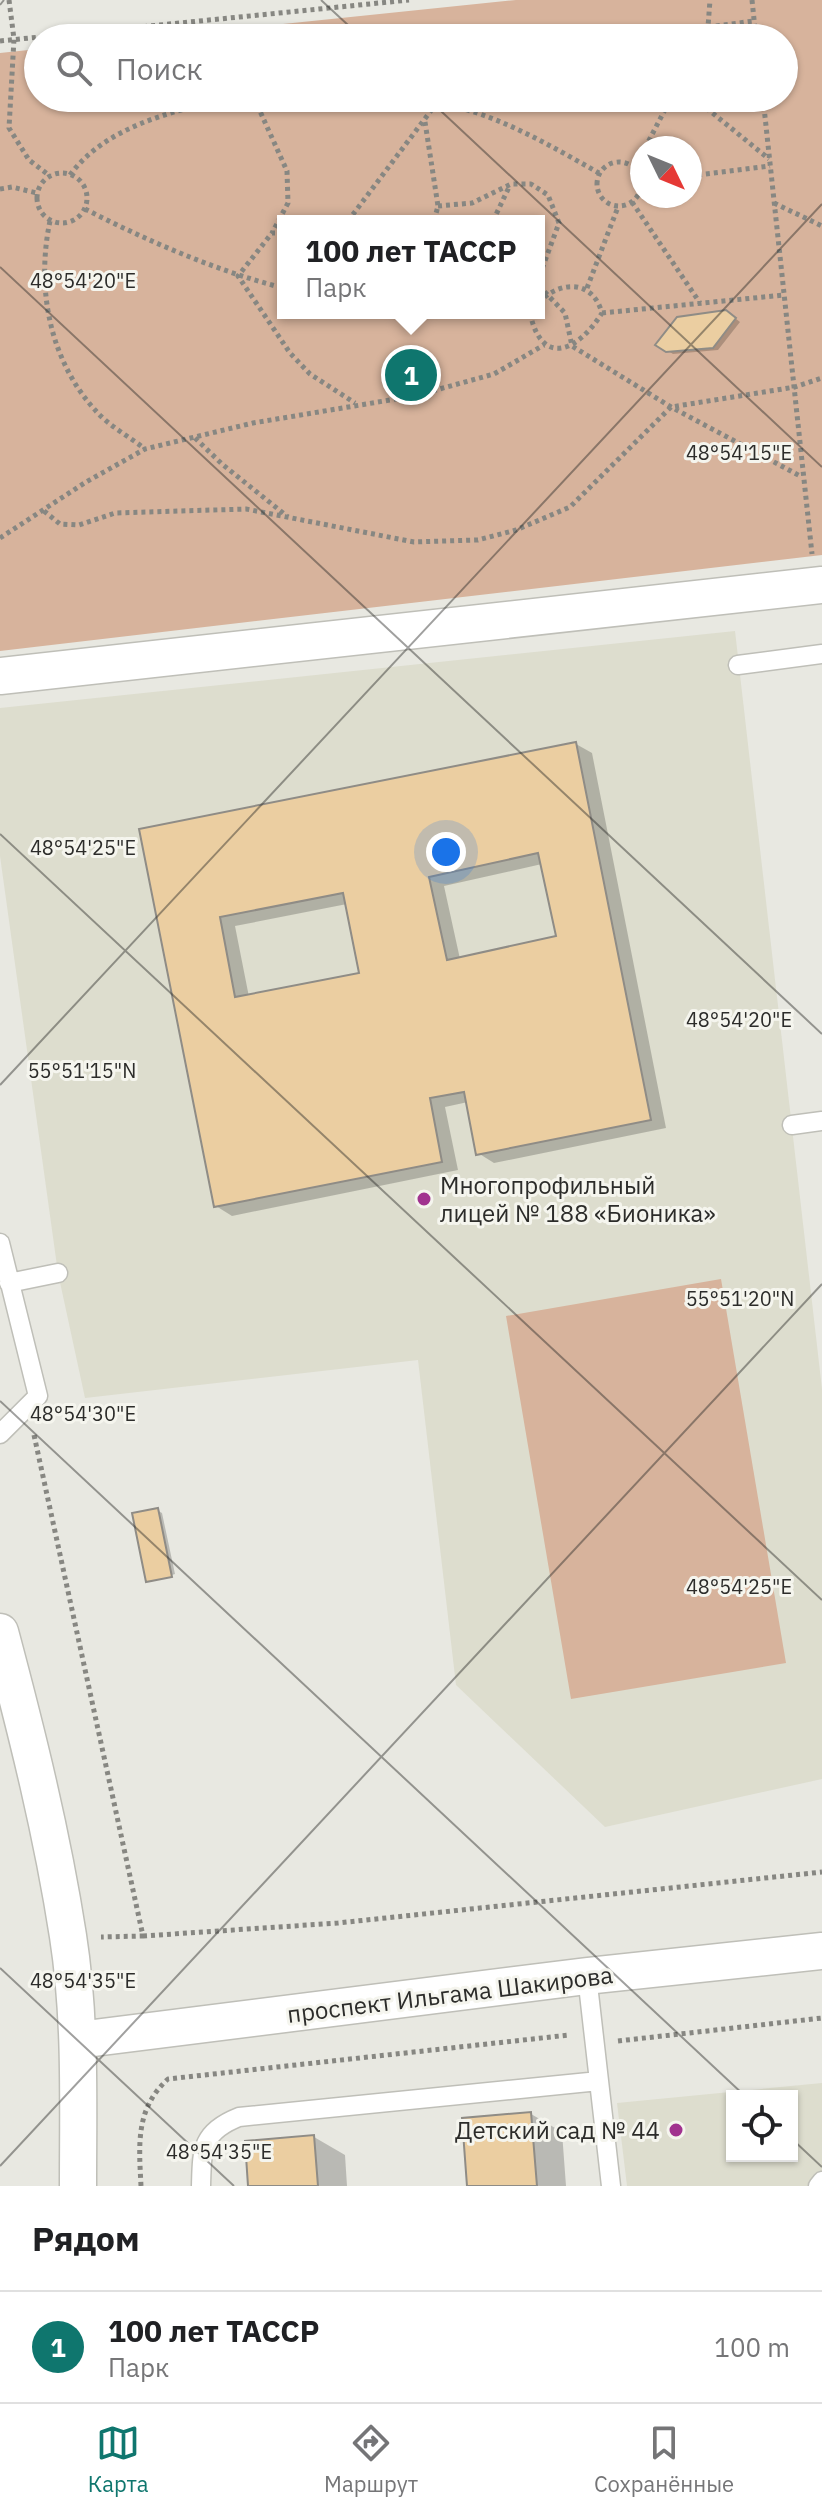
<!DOCTYPE html>
<html lang="ru">
<head>
<meta charset="utf-8">
<style>
  body { margin:0; font-family:"IBM Plex Sans",sans-serif; background:#f6f6f6; color:#202124 }
  .controls { position:absolute; right:24px; bottom:24px; display:grid; overflow:hidden; border-radius:0px; box-shadow:0 2px 6px #0004 }
  .controls button { width:72px; height:72px; display:grid; place-items:center; padding:0; border:0; border-bottom:2px solid #e0e0e0; background:#fff; color:#202124; font:40px sans-serif }
  .compass { position:absolute; left:630px; top:136px; width:72px; height:72px; border-radius:50%; background:#fff; box-shadow:0 2px 6px #0004; rotate:133deg }
  .you { position:absolute; left:446px; top:852px; width:28px; height:28px; margin:-20px; border:6px solid #fff; border-radius:50%; background:#1a73e8; box-shadow:0 0 0 12px #1a73e833 }
  .badge { display:grid; place-items:center; width:52px; height:52px; border-radius:50%; background:#0f766e; color:#fff; font-size:26px; font-weight:700 }
  .pin { position:absolute; translate:-50% -50%; border:4px solid #fff; box-shadow:0 2px 8px #0006 }
  .popup { position:absolute; left:277px; top:215px; width:268px; height:104px; box-sizing:border-box; display:grid; place-content:center; border-radius:0px; background:#fff; filter:drop-shadow(0 2px 6px #0005); font-size:26px; white-space:nowrap; color:#757577 }
  .popup b { font-size:30px; color:#202124 }
  .popup::after { content:''; position:absolute; left:50%; top:100%; margin-left:-16px; border:16px solid transparent; border-top-color:#fff }
  .list { margin:0; padding:0; list-style:none }
  h2 { display:flex; justify-content:space-between; align-items:center; height:104px; margin:0; padding:0 32px; font-size:34px }
  h2 small { font-size:26px; font-weight:400; color:#757577 }
  .list li { display:grid; grid-template-columns:52px 1fr auto; gap:24px; align-items:center; box-sizing:border-box; height:112px; padding:0 32px; border-top:2px solid #e0e0e0 }
  .list b { display:block; font-size:30px; white-space:nowrap }
  .list p { margin:0; font-size:26px; white-space:nowrap; color:#757577 }
  .list em { font-size:26px; font-style:normal; color:#757577 }
  .icon { flex:none; width:44px; height:44px; fill:none; stroke:currentColor; stroke-width:2; stroke-linecap:round; stroke-linejoin:round }
  .map { position:relative; flex:none; width:822px; height:2186px; overflow:hidden }
  .search { position:absolute; background:#fff; box-shadow:0 2px 6px #0004; left:24px; right:24px; top:24px; height:88px; display:flex; align-items:center; gap:20px; box-sizing:border-box; padding:0 28px; border-radius:44px; color:#757577; font-size:30px }
  .sheet { height:216px; background:#fff }
  nav { display:flex; justify-content:space-around; align-items:center; box-sizing:border-box; height:112px; border-top:2px solid #e0e0e0; background:#fff; font-size:22px; color:#757577 }
  nav a { display:grid; justify-items:center; gap:4px }
  nav .on { color:#0f766e }
  .map>svg:first-child { display:block }
  .built { fill:#ddddce; fill-rule:evenodd }
  .green { fill:#d7b39c; fill-rule:evenodd }
  .shadow { fill:#0003; fill-rule:evenodd }
  .building { fill:#ebcea1; stroke:#8f8c86; stroke-width:2; fill-rule:evenodd }
  .lines { fill:none; stroke-linecap:round; stroke-linejoin:round }
  .lane-casing { stroke:#bfbfb8; stroke-width:21 }
  .street-casing { stroke:#bfbfb8; stroke-width:39 }
  .path { stroke:#878782; stroke-width:5; stroke-dasharray:4 4; stroke-linecap:butt }
  .lane { stroke:#fff; stroke-width:18 }
  .street { stroke:#fff; stroke-width:36 }
  .ticks { fill:none; stroke:#2c2c2a; stroke-width:2; stroke-opacity:0.45 }
  .poi-dot { fill:#a1328f; stroke:#f5f5ee; stroke-width:3 }
  .labels { text-anchor:middle; dominant-baseline:central; stroke-width:6; stroke-linejoin:round; paint-order:stroke }
  .poi-label { font-size:24px; fill:#2c2c2a; stroke:#f5f5ee; text-anchor:start }
  .street-label { font-size:24px; fill:#2c2c2a; stroke:#f5f5ee }
  .ticks-label { font-size:20px; text-anchor:middle; fill:#2c2c2a; stroke:#f5f5ee; stroke-width:6; stroke-linejoin:round; paint-order:stroke }
</style>
</head>
<body>
<div class="map">
<svg width="822" height="2186" viewBox="0 0 822 2186">
  <rect width="100%" height="100%" fill="#e8e8e1"/>
  <path class="built" d="M735,631L822,1389V1779L605,1827L456,1685L418,1360L85,1398L58,1273L0,856V708Z
    M822,2083V2186H627L617,2103ZM732,2096H792V2156H732Z"/>
  <path class="green" d="M516,0H822V555L0,651V53L38,49V98H784V38H146ZM642,148H690V196H642ZM283,221H539V313H283Z
    M721,1279L786,1663L571,1699L506,1316Z"/>
  <path class="shadow" d="M731,315L740,322L718,350L673,354L658,344Z
    M576,744L592,753L666,1128L494,1163L478,1153L468,1102L445,1107L458,1170L232,1216L216,1206L142,830ZM542,864L558,937L460,959L444,886ZM347,904L361,975L249,997L235,926Z
    M157,1510L162,1513L175,1574L150,1582Z
    M531,2114L562,2132L566,2186H469Z
    M314,2137L345,2155L347,2186H250Z"/>
  <path class="building" d="M726,310L736,318L713,348L666,352L655,345L677,317Z
    M576,742L651,1120L476,1155L464,1092L430,1098L442,1162L214,1207L139,829ZM538,853L556,936L447,960L429,877ZM343,893L359,973L235,997L220,917Z
    M158,1508L172,1577L146,1582L132,1513Z
    M531,2112L537,2186H467L462,2118Z
    M314,2135L318,2186H248L245,2141Z"/>
  <g class="lines">
    <g class="lane-casing">
      <path id="lane" d="M738,665L822,654
        M792,1125L822,1121
        M0,1243L38,1396L0,1434
        M9,1283L58,1273
        M587,1976L611,2186
        M201,2186C202,2150 201,2132 239,2117L599,2081
        M818,2186L822,2181"/>
    </g>
    <g class="street-casing">
      <path id="street" d="M0,676L822,585
        M0,1632C27,1733 52,1833 68,1936C81,2019 78,2103 78,2186
        M78,2040L587,1976L822,1951"/>
    </g>
    <path class="path" d="M9,0L14,39L9,128L29,160L50,176
      M752,0L756,38
      M708,27L754,21
      M702,38L708,27L710,0
      M0,41L409,0
      M254,98L287,171L288,203L272,233
      M355,98C381,101 408,100 435,103C493,111 549,145 599,173
      M694,98L769,159
      M763,98L812,554
      M425,122L438,206L434,221
      M645,148L671,98
      M597 184a22 22 0 1 1 44 0a22 22 0 1 1-44 0Z
      M635,168L642,154
      M37 198a25 25 0 1 1 50 0a25 25 0 1 1-50 0Z
      M70,175C106,126 173,111 230,98
      M690,176L770,166
      M0,189L12,187L37,193
      M632,202L700,303
      M774,203L822,226
      M438,206L472,203L511,184H531L548,195L559,223L539,277
      M85,209C148,241 214,270 283,288
      M50,221C36,287 49,360 96,411C109,426 130,437 145,449
      M348,221L436,104
      M493,221L510,185
      M283,233H272L238,276L290,353L310,374L355,403
      M539,286L565,313L572,346L671,407L802,477
      M587,288L618,207
      M450,313H506
      M530,313C542,369 579,350 602,313C593,280 561,280 539,302
      M602,313L784,295
      M195,438L222,464L288,517
      M44,511L60,524L79,525L115,513L246,509L414,542L478,540L516,530L570,507L671,407L795,387L822,378
      M0,538L86,482L145,449L253,423L414,396L494,374L544,345
      M34,1435L143,1936L101,1937
      M143,1936L338,1923L822,1872
      M618,2041L822,2018
      M141,2186C139,2145 135,2109 168,2079L569,2035"/>
    <use href="#lane" class="lane"/>
    <use href="#street" class="street"/>
  </g>
  <path class="ticks" d="M321,0L362,38M0,5L4,0M427,98L822,467M0,267L822,1034M0,834L822,1600M0,1085L822,204M0,1401L745,2096M0,1968L234,2186M792,2139L822,2167M0,2166L822,1284"/>
  <g class="poi-dot">
    <circle cx="424" cy="1199" r="8"/>
    <circle cx="676" cy="2130" r="8"/>
  </g>
  <g class="labels">
    <g class="poi-label">
      <text x="440" y="1185">Многопрофильный<tspan x="440" dy="28">лицей № 188 «Бионика»</tspan></text>
      <text x="660" y="2130" text-anchor="end">Детский сад № 44</text>
    </g>
    <g class="street-label">
      <text transform="translate(450 1994) rotate(-7)">проспект Ильгама Шакирова</text>
    </g>
  </g>
  <g class="ticks-label">
    <text x="83" y="288">48°54'20"E</text>
    <text x="739" y="460">48°54'15"E</text>
    <text x="83" y="855">48°54'25"E</text>
    <text x="739" y="1027">48°54'20"E</text>
    <text x="82" y="1078">55°51'15"N</text>
    <text x="740" y="1306">55°51'20"N</text>
    <text x="83" y="1421">48°54'30"E</text>
    <text x="739" y="1594">48°54'25"E</text>
    <text x="83" y="1988">48°54'35"E</text>
    <text x="219" y="2159">48°54'35"E</text>
  </g>
</svg>
<div class="controls">
<button><svg class="icon" aria-label="locate" viewBox="0 0 24 24"><circle cx="12" cy="12" r="6"/><path d="M12 2v4M12 18v4M2 12h4M18 12h4"/></svg></button>
</div>
<svg class="compass" viewBox="-18 -18 36 36"><path d="M0-13l5 13h-10z" fill="#e53935"/><path d="M0 13l5-13h-10z" fill="#757577"/></svg>
<div class="you"></div>
<div class="pin badge" style="left:411px;top:375px">1</div>
<div class="popup"><b>100 лет ТАССР</b>Парк</div>
<div class="search"><svg class="icon" aria-label="search" viewBox="0 0 24 24"><circle cx="10" cy="10" r="6"/><path d="M15 15l6 6"/></svg>Поиск</div>
</div>
<section class="sheet">
<h2>Рядом<small></small></h2>
<ul class="list">
<li><span class="badge">1</span><div><b>100 лет ТАССР</b><p>Парк</p></div><em>100 m</em></li>
</ul>
</section>
<nav>
<a class="on"><svg class="icon" aria-label="map" viewBox="0 0 24 24"><path d="M3 6l6-2 6 2 6-2v14l-6 2-6-2-6 2zM9 4v14M15 6v14"/></svg>Карта</a>
<a><svg class="icon" aria-label="directions" viewBox="0 0 24 24"><path d="M12 3l9 9-9 9-9-9zM9 14v-3h6M13 9l2 2-2 2"/></svg>Маршрут</a>
<a><svg class="icon" aria-label="saved" viewBox="0 0 24 24"><path d="M7 4h10v16l-5-4-5 4z"/></svg>Сохранённые</a>
</nav>
</body>
</html>
